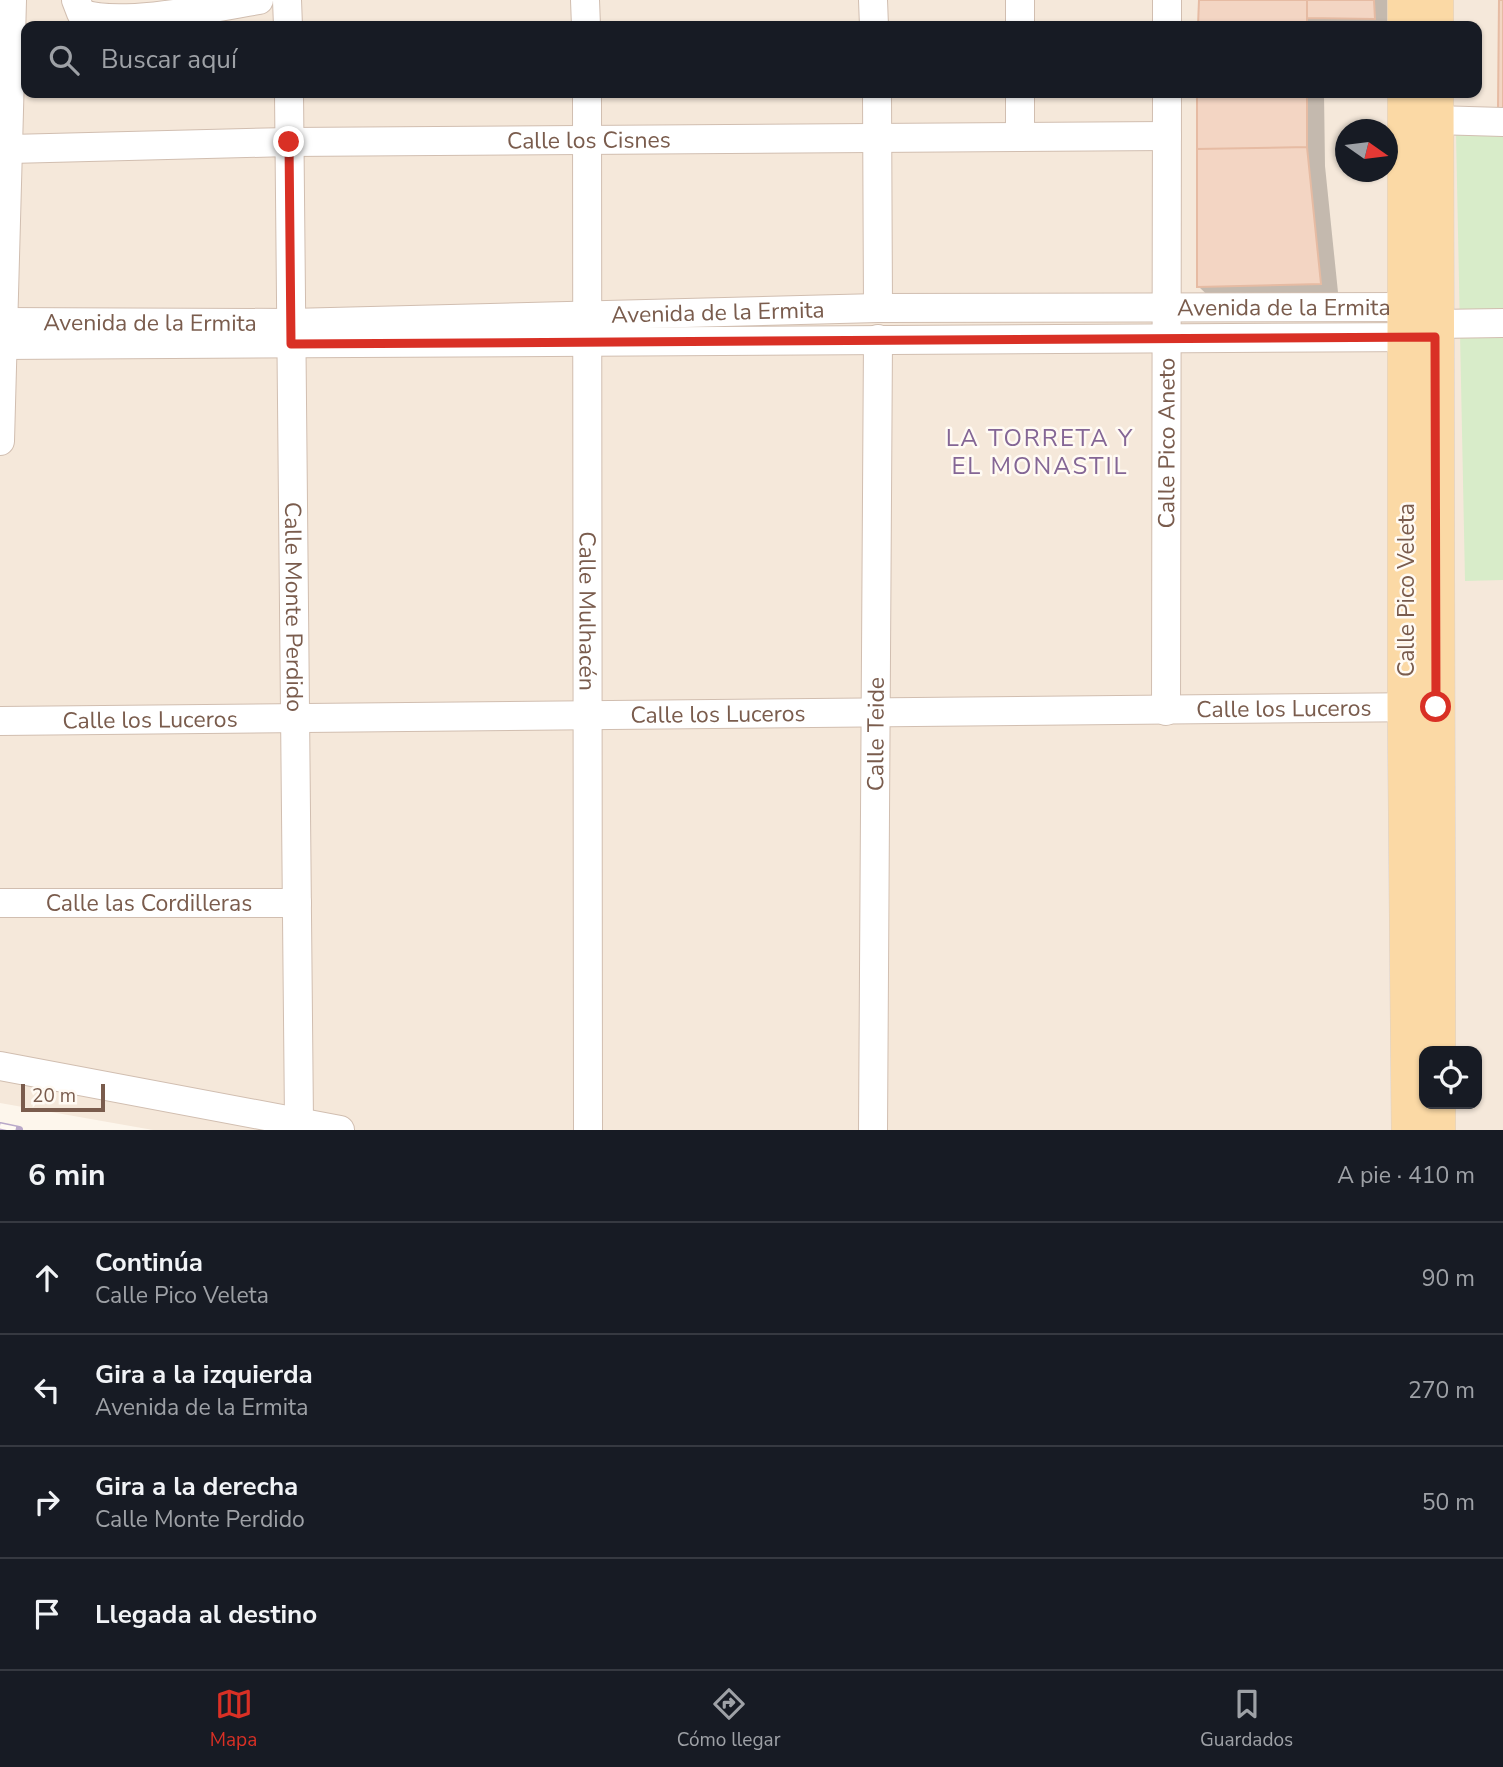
<!DOCTYPE html>
<html lang="es">
<head>
<meta charset="utf-8">
<style>
  body { margin:0; font-family:"Nunito Sans",sans-serif; background:#20242c; color:#f1f3f6 }
  .controls { position:absolute; right:21px; bottom:21px; display:grid; overflow:hidden; border-radius:14px; box-shadow:0 2px 5px #0004 }
  .controls button { width:63px; height:63px; display:grid; place-items:center; padding:0; border:0; border-bottom:2px solid #363941; background:#171b24; color:#f1f3f6; font:35px sans-serif }
  .compass { position:absolute; left:1335px; top:119px; width:63px; height:63px; border-radius:50%; background:#171b24; box-shadow:0 2px 5px #0004; rotate:104deg }
  .scale { position:absolute; left:21px; bottom:18px; width:84px; box-sizing:border-box; padding-left:7px; border:4px solid #7a5c4d; border-top:0; font-size:19px; line-height:24px; white-space:nowrap; color:#7a5c4d; -webkit-text-stroke:5px #fffaf3; paint-order:stroke }
  .stop { position:absolute; width:21px; height:21px; margin:-16px; border:5px solid #d93025; border-radius:50%; background:#fff }
  .stop.end { background:#d93025; border-color:#fff; box-shadow:0 2px 7px #0008 }
  .list { margin:0; padding:0; list-style:none }
  h2 { display:flex; justify-content:space-between; align-items:center; height:91px; margin:0; padding:0 28px; font-size:30px }
  h2 small { font-size:23px; font-weight:400; color:#9ea1a6 }
  .list li { display:grid; grid-template-columns:46px 1fr auto; gap:21px; align-items:center; box-sizing:border-box; height:112px; padding:0 28px; border-top:2px solid #363941 }
  .list b { display:block; font-size:26px; white-space:nowrap }
  .list p { margin:0; font-size:23px; white-space:nowrap; color:#9ea1a6 }
  .list em { font-size:23px; font-style:normal; color:#9ea1a6 }
  .icon { flex:none; width:38px; height:38px; fill:none; stroke:currentColor; stroke-width:2; stroke-linecap:round; stroke-linejoin:round }
  .map { position:relative; flex:none; width:1503px; height:1130px; overflow:hidden }
  .search { position:absolute; background:#171b24; box-shadow:0 2px 5px #0004; left:21px; right:21px; top:21px; height:77px; display:flex; align-items:center; gap:18px; box-sizing:border-box; padding:0 24px; border-radius:14px; color:#9ea1a6; font-size:26px }
  .sheet { height:539px; background:#171b24 }
  nav { display:flex; justify-content:space-around; align-items:center; box-sizing:border-box; height:98px; border-top:2px solid #363941; background:#171b24; font-size:19px; color:#9ea1a6 }
  nav a { display:grid; justify-items:center; gap:4px }
  nav .on { color:#d93025 }
  .map>svg:first-child { display:block }
  .residential { fill:#f5e8da; fill-rule:evenodd }
  .green { fill:#d8ecc9 }
  .shadow { fill:#0003 }
  .building { fill:#f3d5c3; stroke:#e6bba3; stroke-width:2 }
  .lines { fill:none; stroke-linecap:round; stroke-linejoin:round }
  .minor-casing { stroke:#d1beb0; stroke-width:30 }
  .major-casing { stroke:#dad1cd; stroke-width:38 }
  .minor { stroke:#fff; stroke-width:28 }
  .major { stroke:#fbd9a5; stroke-width:37 }
  .rail-casing { stroke:#b9a8c9; stroke-width:8 }
  .rail { stroke:#fffaf3; stroke-width:5; stroke-dasharray:16; stroke-linecap:butt }
  .route { stroke:#d93025; stroke-width:9 }
  .labels { text-anchor:middle; dominant-baseline:central; stroke-width:5; stroke-linejoin:round; paint-order:stroke }
  .street-label { font-size:23px; fill:#7a5c4d; stroke:#fffaf3 }
  .neighbourhood-label { font-size:24px; letter-spacing:2px; fill:#846695; stroke:#fffaf3 }
</style>
</head>
<body>
<div class="map">
<svg width="1503" height="1130" viewBox="0 0 1503 1130">
  <rect width="100%" height="100%" fill="#fdf6ec"/>
  <path class="residential" d="M0,0H1503V1130H153L0,1103ZM26,26H1477V93H26ZM1346,130H1388V172H1346ZM1424,1051H1477V1104H1424Z"/>
  <path class="green" d="M1503,131V580L1465,581L1456,133Z"/>
  <path class="shadow" d="M1201,0H1388V26H1201Z
    M1201,93H1324L1325,166L1339,302L1218,305L1199,287Z"/>
  <path class="building" d="M1199,0H1307V26H1198Z
    M1307,0H1374L1375,19L1307,18Z
    M1499,0H1503V108H1498Z
    M1197,93H1307V147L1197,149Z
    M1307,147L1321,284L1197,287V149Z"/>
  <g class="lines">
    <g class="minor-casing">
      <g id="minor">
        <path d="M76,0L81,13C119,28 217,7 259,0"/>
        <path d="M287,0L288,26"/>
        <path d="M585,0L586,26"/>
        <path d="M873,0L874,26"/>
        <path d="M1020,26V0"/>
        <path d="M1167,26V0"/>
        <path id="s1" d="M289,93L299,1122"/>
        <path id="s2" d="M587,93L588,1130"/>
        <path d="M877,93L878,308"/>
        <path d="M1435,120L1503,122"/>
        <path d="M1020,137V93"/>
        <path id="s3" d="M10,149L289,142L1167,136"/>
        <path id="s4" d="M0,322L291,323L878,308L1425,307"/>
        <path d="M1435,324L1503,323"/>
        <path d="M0,345L1425,337"/>
        <path d="M0,441L12,0"/>
        <path id="s5" d="M1166,711L1167,93"/>
        <path id="s6" d="M0,721L1426,707"/>
        <path id="s7" d="M0,903H297"/>
        <path d="M0,1066L340,1130"/>
        <path id="s8" d="M873,1130L878,339"/>
      </g>
    </g>
    <g class="major-casing">
      <path id="major" d="M1406,0V26
        M1435,26V0
        M1406,93V707L1410,1130
        M1435,93L1437,1051
        M1437,1104V1130"/>
    </g>
    <use href="#minor" class="minor"/>
    <use href="#major" class="major"/>
    <g class="rail-casing">
      <path id="rail" d="M0,1126L19,1130"/>
    </g>
    <use href="#rail" class="rail"/>
  </g>
  <g class="lines">
    <path class="route" d="M289,142L291,344L1435,337L1436,707"/>
  </g>
  <g class="labels">
    <g class="street-label">
      <text stroke="none"><textPath href="#s3" startOffset="579">Calle los Cisnes</textPath></text>
      <text stroke="none"><textPath href="#s4" startOffset="1284">Avenida de la Ermita</textPath></text>
      <text stroke="none"><textPath href="#s4" startOffset="718">Avenida de la Ermita</textPath></text>
      <text stroke="none"><textPath href="#s4" startOffset="150">Avenida de la Ermita</textPath></text>
      <text stroke="none"><textPath href="#s5" startOffset="268">Calle Pico Aneto</textPath></text>
      <text transform="translate(1406 590) rotate(-90)">Calle Pico Veleta</text>
      <text stroke="none"><textPath href="#s1" startOffset="514">Calle Monte Perdido</textPath></text>
      <text stroke="none"><textPath href="#s2" startOffset="518">Calle Mulhacén</textPath></text>
      <text stroke="none"><textPath href="#s6" startOffset="1284">Calle los Luceros</textPath></text>
      <text stroke="none"><textPath href="#s6" startOffset="718">Calle los Luceros</textPath></text>
      <text stroke="none"><textPath href="#s6" startOffset="150">Calle los Luceros</textPath></text>
      <text stroke="none"><textPath href="#s8" startOffset="396">Calle Teide</textPath></text>
      <text stroke="none"><textPath href="#s7" startOffset="149">Calle las Cordilleras</textPath></text>
    </g>
    <g class="neighbourhood-label">
      <text x="1040" y="438">LA TORRETA Y<tspan x="1040" dy="28">EL MONASTIL</tspan></text>
    </g>
  </g>
</svg>
<div class="controls">
<button><svg class="icon" aria-label="locate" viewBox="0 0 24 24"><circle cx="12" cy="12" r="6"/><path d="M12 2v4M12 18v4M2 12h4M18 12h4"/></svg></button>
</div>
<svg class="compass" viewBox="-18 -18 36 36"><path d="M0-13l5 13h-10z" fill="#e53935"/><path d="M0 13l5-13h-10z" fill="#9ea1a6"/></svg>
<div class="scale">20 m</div>
<div class="stop" style="left:1436px;top:707px"></div>
<div class="stop end" style="left:289px;top:142px"></div>
<div class="search"><svg class="icon" aria-label="search" viewBox="0 0 24 24"><circle cx="10" cy="10" r="6"/><path d="M15 15l6 6"/></svg>Buscar aquí</div>
</div>
<section class="sheet">
<h2>6 min<small>A pie · 410 m</small></h2>
<ul class="list">
<li><svg class="icon" aria-label="ahead" viewBox="0 0 24 24"><path d="M12 20V5M6 11l6-6 6 6"/></svg><div><b>Continúa</b><p>Calle Pico Veleta</p></div><em>90 m</em></li>
<li><svg class="icon" aria-label="left" viewBox="0 0 24 24"><path d="M17 20v-9H6M10 6l-5 5 5 5"/></svg><div><b>Gira a la izquierda</b><p>Avenida de la Ermita</p></div><em>270 m</em></li>
<li><svg class="icon" aria-label="right" viewBox="0 0 24 24"><path d="M7 20v-9h11M14 6l5 5-5 5"/></svg><div><b>Gira a la derecha</b><p>Calle Monte Perdido</p></div><em>50 m</em></li>
<li><svg class="icon" aria-label="arrive" viewBox="0 0 24 24"><path d="M6 21V4h12l-3 4 3 4H6"/></svg><div><b>Llegada al destino</b></div></li>
</ul>
</section>
<nav>
<a class="on"><svg class="icon" aria-label="map" viewBox="0 0 24 24"><path d="M3 6l6-2 6 2 6-2v14l-6 2-6-2-6 2zM9 4v14M15 6v14"/></svg>Mapa</a>
<a><svg class="icon" aria-label="directions" viewBox="0 0 24 24"><path d="M12 3l9 9-9 9-9-9zM9 14v-3h6M13 9l2 2-2 2"/></svg>Cómo llegar</a>
<a><svg class="icon" aria-label="saved" viewBox="0 0 24 24"><path d="M7 4h10v16l-5-4-5 4z"/></svg>Guardados</a>
</nav>
</body>
</html>
